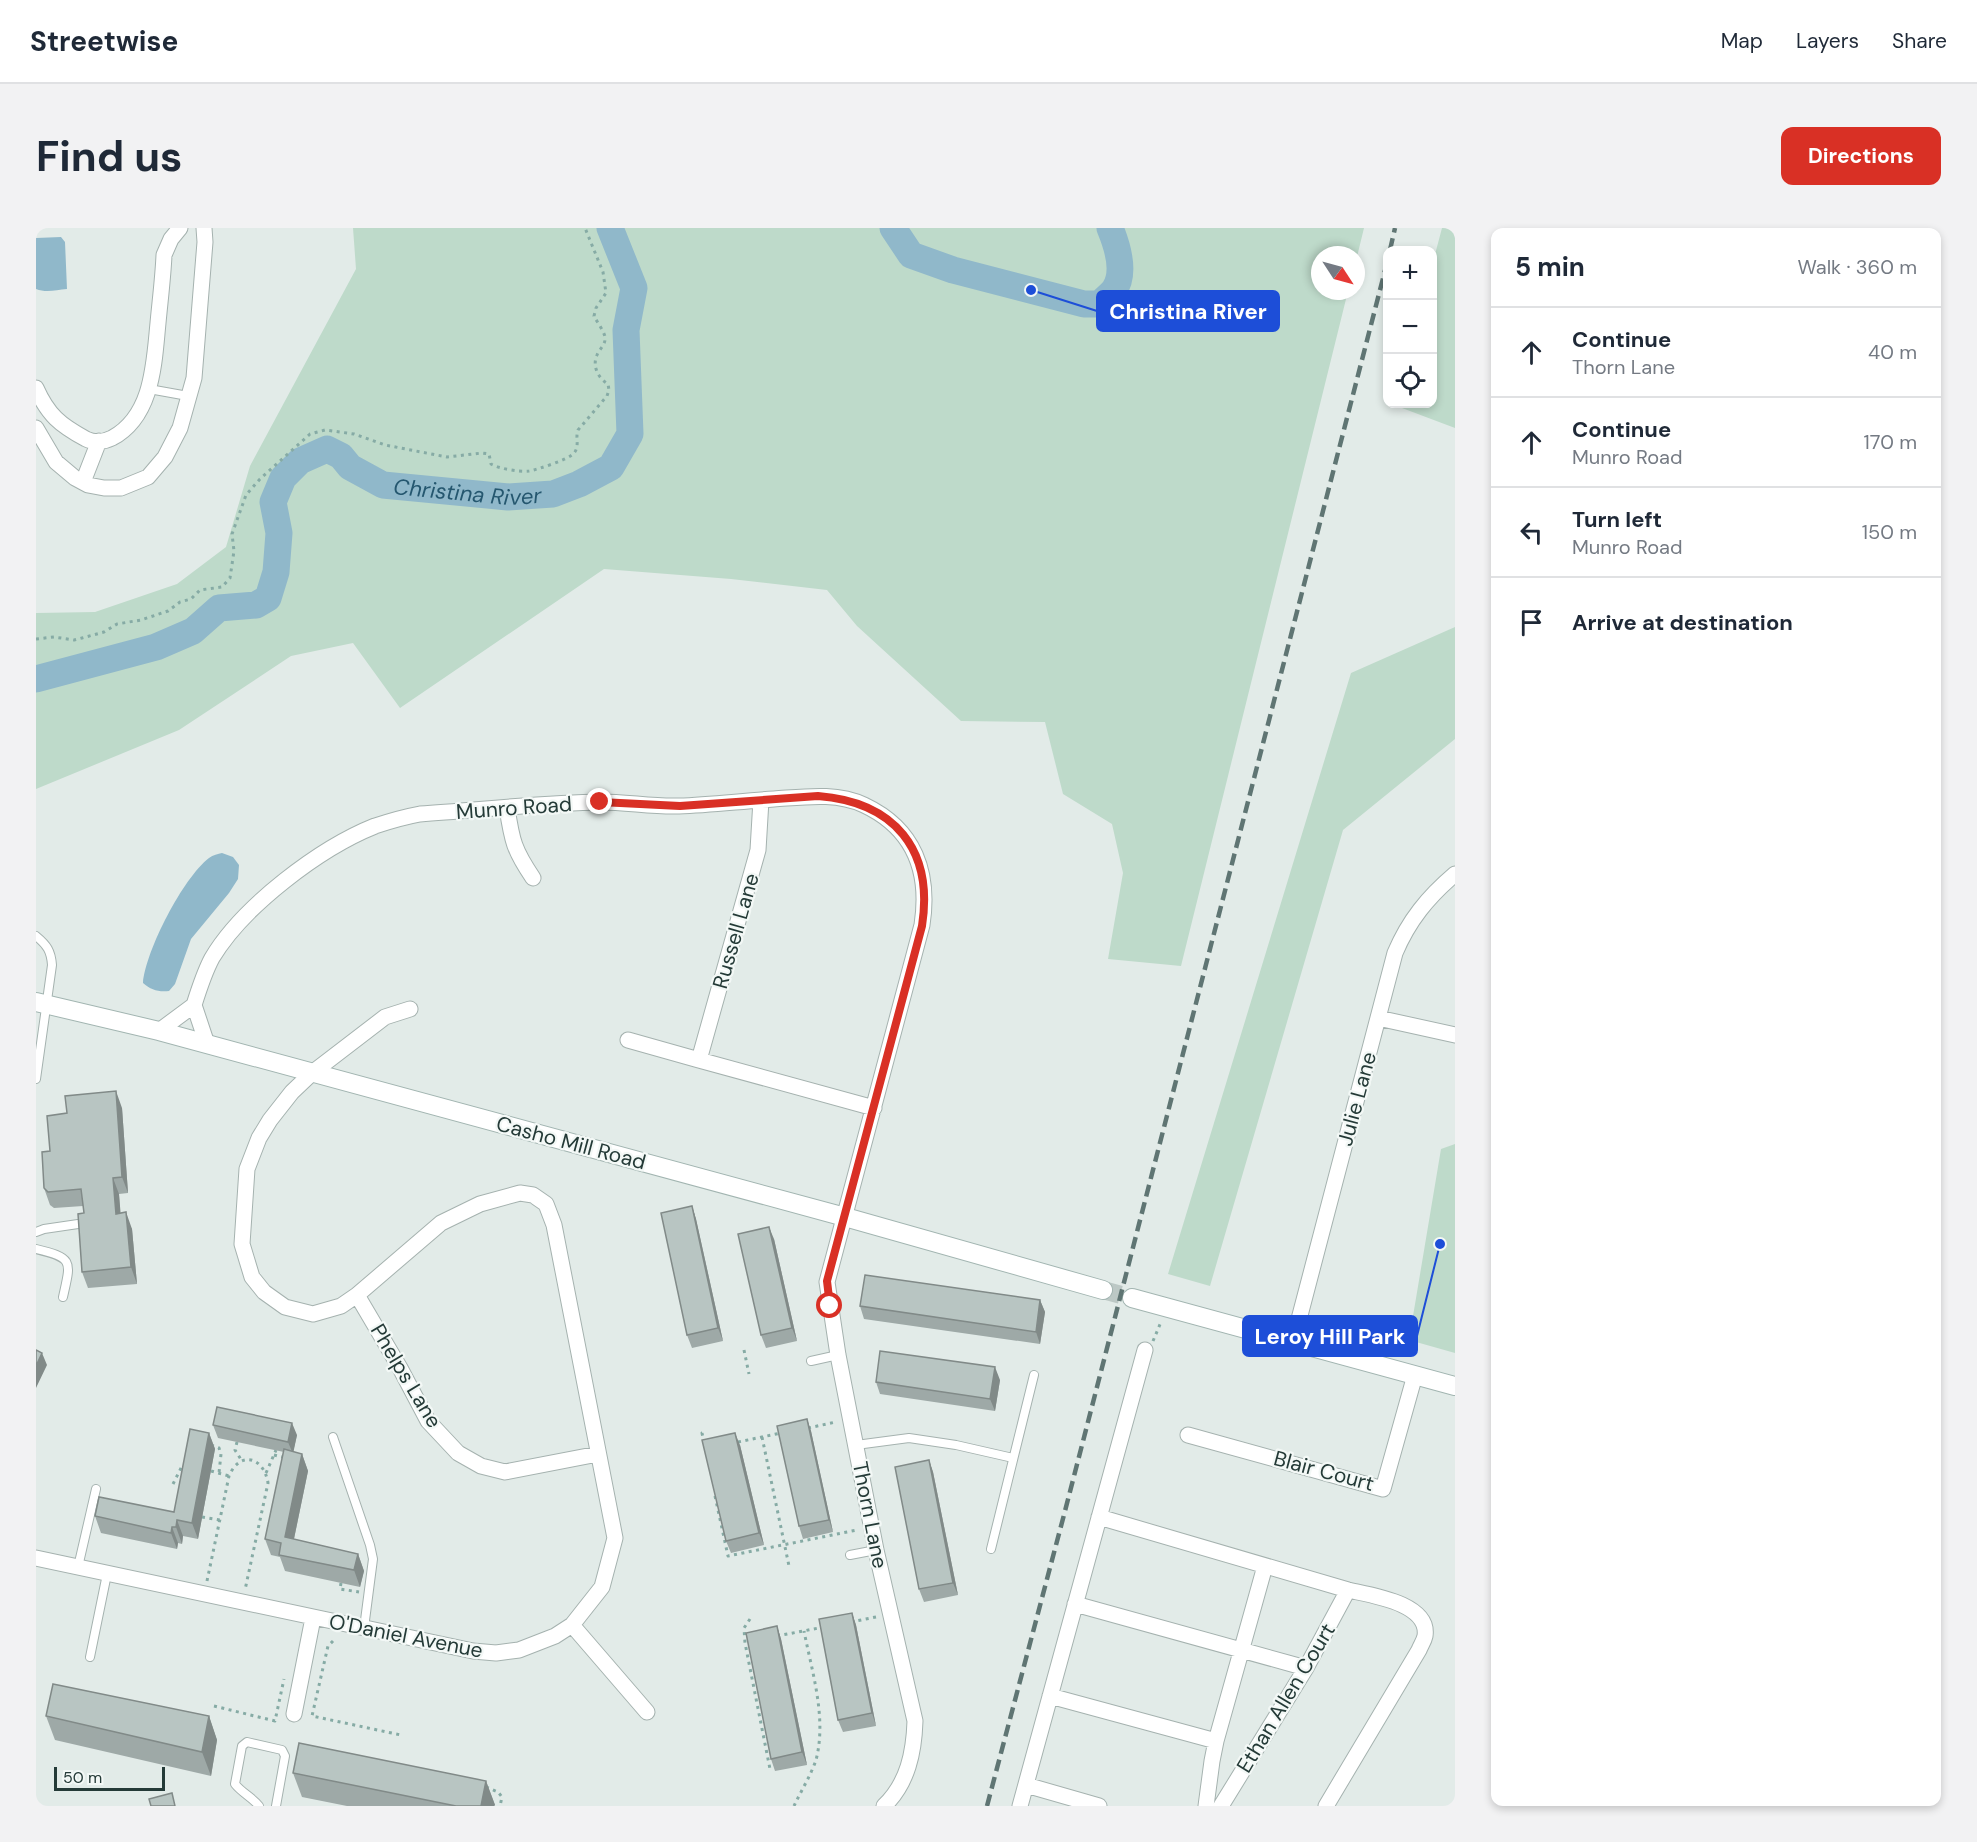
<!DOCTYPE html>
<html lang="en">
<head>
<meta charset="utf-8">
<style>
  body { margin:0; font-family:"DM Sans",sans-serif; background:#f2f2f3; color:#1f2937 }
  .controls { position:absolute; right:18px; top:18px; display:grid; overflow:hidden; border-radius:12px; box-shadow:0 3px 9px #0003 }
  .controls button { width:54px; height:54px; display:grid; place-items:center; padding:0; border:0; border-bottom:2px solid #e0e1e3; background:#fff; color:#1f2937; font:30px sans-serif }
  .compass { position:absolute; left:1275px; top:18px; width:54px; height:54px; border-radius:50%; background:#fff; box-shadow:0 3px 9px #0003; rotate:126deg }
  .scale { position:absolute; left:18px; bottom:15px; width:111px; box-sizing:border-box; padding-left:6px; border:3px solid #243a37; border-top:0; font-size:16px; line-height:21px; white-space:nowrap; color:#243a37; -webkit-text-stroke:4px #f3f8f6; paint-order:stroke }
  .stop { position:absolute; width:18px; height:18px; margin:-14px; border:4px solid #d93025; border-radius:50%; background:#fff }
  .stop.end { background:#d93025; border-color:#fff; box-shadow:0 2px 6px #0008 }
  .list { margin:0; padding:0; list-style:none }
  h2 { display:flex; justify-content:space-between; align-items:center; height:78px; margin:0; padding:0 24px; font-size:26px }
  h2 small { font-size:20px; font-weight:400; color:#747a83 }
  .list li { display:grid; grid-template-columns:39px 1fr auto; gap:18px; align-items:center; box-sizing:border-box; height:90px; padding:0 24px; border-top:2px solid #e0e1e3 }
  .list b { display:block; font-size:22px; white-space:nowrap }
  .list p { margin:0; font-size:20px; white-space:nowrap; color:#747a83 }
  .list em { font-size:20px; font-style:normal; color:#747a83 }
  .icon { flex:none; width:33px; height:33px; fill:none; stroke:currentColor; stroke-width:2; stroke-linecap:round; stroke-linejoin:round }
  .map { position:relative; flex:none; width:1419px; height:1578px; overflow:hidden; border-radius:12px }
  header { display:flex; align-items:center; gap:36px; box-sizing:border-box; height:84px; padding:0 30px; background:#fff; border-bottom:2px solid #e0e1e3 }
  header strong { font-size:28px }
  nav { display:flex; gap:33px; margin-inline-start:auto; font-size:21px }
  .intro { display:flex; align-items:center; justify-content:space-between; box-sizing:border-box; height:144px; padding:0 36px }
  h1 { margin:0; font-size:42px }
  .button { padding:15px 27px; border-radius:12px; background:#d93025; color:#fff; font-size:21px; font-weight:700 }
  main { display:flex; gap:36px; padding:0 36px }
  aside { flex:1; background:#fff; border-radius:12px; box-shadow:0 3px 9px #0003 }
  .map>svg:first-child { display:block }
  .green { fill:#bedaca }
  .water { fill:#90b8ca }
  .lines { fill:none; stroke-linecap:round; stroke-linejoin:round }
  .river { stroke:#90b8ca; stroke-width:27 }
  .secondary-tunnel { stroke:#bcc8c5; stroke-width:18; stroke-dasharray:18 9; stroke-linecap:butt }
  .lane-casing { stroke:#a5b2af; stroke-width:10 }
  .street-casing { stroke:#a5b2af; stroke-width:17 }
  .secondary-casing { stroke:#a2b5b1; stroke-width:20 }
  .path { stroke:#86aba5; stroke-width:3; stroke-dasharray:3 4.5; stroke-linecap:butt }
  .lane { stroke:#fff; stroke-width:8 }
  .street { stroke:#fff; stroke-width:15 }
  .secondary { stroke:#fff; stroke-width:18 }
  .rail { stroke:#5f7573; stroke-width:4.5; stroke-dasharray:12 6; stroke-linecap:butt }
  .wall { fill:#9ea9a7 }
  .shaded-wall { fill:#818a88 }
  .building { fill:#b8c5c2; stroke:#818a88; stroke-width:1.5 }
  .route { stroke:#d93025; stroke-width:8 }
  .labels { text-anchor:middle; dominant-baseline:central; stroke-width:4.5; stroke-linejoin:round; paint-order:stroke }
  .street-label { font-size:21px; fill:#243a37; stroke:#f3f8f6 }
  .water-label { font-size:22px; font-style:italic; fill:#25576f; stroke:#f3f8f6 }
  .leader { fill:none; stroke:#1d4ed8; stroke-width:2 }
  .callout-dot { fill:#1d4ed8; stroke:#f3f8f6; stroke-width:2 }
  .callout { fill:#1d4ed8; stroke:#1d4ed8; stroke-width:2 }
  .callout-label { font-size:22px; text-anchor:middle; font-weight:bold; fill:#fff }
</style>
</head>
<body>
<header>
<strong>Streetwise</strong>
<nav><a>Map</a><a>Layers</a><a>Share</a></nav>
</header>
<div class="intro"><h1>Find us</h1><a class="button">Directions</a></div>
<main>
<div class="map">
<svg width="1419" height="1578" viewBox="0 0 1419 1578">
  <rect width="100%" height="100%" fill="#e2ebe8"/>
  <path class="green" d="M317,0H1328L1320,33V27H1284V63H1312L1145,738L1072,731L1087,645L1076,596L1027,566L1009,494L925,493L821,398L791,362L695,351L568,341L364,480L317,415L255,428L143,502L0,561V385L59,384L141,356L190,319L214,238L320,41Z
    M1406,0H1419V200L1358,177L1396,176L1397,34Z
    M1419,399V511L1307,602L1174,1058L1132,1046L1315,445Z
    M1419,916V1125L1373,1112L1405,921Z"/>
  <path class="water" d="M25,9L29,14L31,61C20,62 10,65 0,61V10Z
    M186,625L197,629L203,637L202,651L193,665L155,711L139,756L133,763C122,764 115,762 107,755C110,722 147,650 173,630C177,627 182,626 186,625Z"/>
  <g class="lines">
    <g class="river">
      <path d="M857,0L875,27L917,42L1048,76H1064C1068,71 1074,67 1078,62C1090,45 1081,17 1074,0"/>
      <path id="s1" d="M0,451L120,419L157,403L183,380L220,377L232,370L240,344L243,305L237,274L247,250L264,233L291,221L305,228L314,239L347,257L472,269L517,266L543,256L575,239L594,206L590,102L598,60L574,0"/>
    </g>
    <path class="secondary-tunnel" d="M1067,1062L1096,1070"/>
    <g class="lane-casing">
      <path id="lane" d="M113,161L152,168
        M0,708C11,717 15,723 16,737L0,851
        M0,1004L8,1001L42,996
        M0,1021C38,1030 35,1033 27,1069
        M775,1133L802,1127
        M297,1209L334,1317L337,1331L328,1400
        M820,1217L873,1210L920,1217L977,1230
        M955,1321L998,1147
        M814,1327L840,1322
        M42,1339L60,1261
        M54,1429L71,1346
        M223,1578C216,1569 206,1565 199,1556L206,1518L211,1514L246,1522L249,1528L240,1578"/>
    </g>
    <g class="street-casing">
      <path id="street" d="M0,160C12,187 24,197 50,211C58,215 68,214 76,210C117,188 118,135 122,95C124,73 127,50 128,27L135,11L144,0
        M0,200L20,234L39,250L52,257L68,260H85L112,249L129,229L144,200L158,150L169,14L168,0
        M47,254L63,213
        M725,572L722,622L663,832L838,880
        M471,580C476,613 478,622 497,650
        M158,777C163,761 168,745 176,730C207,678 284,620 339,598C354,593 368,589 384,586C444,582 505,575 565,574C591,574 617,579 643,578C674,577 706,573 738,571C768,569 800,564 828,577C879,601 894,645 886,697L791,1054L802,1127L840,1322L879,1493C878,1524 872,1555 848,1578
        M1342,790L1419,807
        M123,803L158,777L171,816
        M592,812L663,832
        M321,1067L364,1140L392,1193L422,1225L445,1238L469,1244L562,1226
        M1257,1114L1359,725C1373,692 1392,669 1419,646
        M1152,1207L1347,1261L1379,1147
        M1063,1289L1312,1362C1334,1367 1394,1375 1389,1408C1388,1413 1385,1417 1383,1422L1290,1578
        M0,1330L437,1423L460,1425L483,1422L519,1408L536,1397L566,1359L579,1310L518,997L510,976L497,967L484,965L444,976L405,995L321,1067L305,1078L277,1086L249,1079L228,1064L216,1049L206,1016L211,941L223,910L234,892L256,864L276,845L349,789L374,781
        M1039,1376L1270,1440
        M536,1397L611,1484
        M1014,1468L1180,1513
        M258,1486L277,1390
        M990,1557L1063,1578
        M984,1578L1109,1122
        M1170,1578L1176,1533L1180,1513L1229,1338
        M1185,1578L1270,1440L1312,1362"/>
    </g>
    <g class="secondary-casing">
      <path id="secondary" d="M0,774L123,803L809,989L1067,1062
        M1096,1070L1419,1158"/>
    </g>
    <path class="path" d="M0,411L18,409L38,412L46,410L68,404L81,396L105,392L132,383L144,374L155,371L164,362L186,359L194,350L198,323L196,306L210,267L224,251L274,206L289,202L318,206L349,217L411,229L446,225L453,226L455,236C464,241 483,244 493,243C500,242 534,231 538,225C544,218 539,210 542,202L571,168L573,162L572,156C562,150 556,138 561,127C563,121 570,117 569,109C568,103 561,94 558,88L560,80L570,65L567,44L549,0
      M1117,1113L1125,1094
      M708,1122L713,1146
      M772,1200L800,1194
      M726,1209L753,1338
      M201,1214L199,1222L206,1233
      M702,1214L745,1205
      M668,1215L666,1205L670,1204
      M175,1217L183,1220L185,1226L183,1245
      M238,1227L250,1230
      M175,1243L193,1248
      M230,1245L240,1222
      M137,1256L147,1236
      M679,1268L692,1328L821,1302
      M166,1289L184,1292
      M171,1353L193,1248C204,1222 228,1229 232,1255L209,1362
      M305,1355L304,1361L323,1364
      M714,1391L708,1400L709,1415L734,1541
      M815,1394L840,1389
      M741,1408L788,1399
      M297,1413L292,1418L276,1488L365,1507
      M178,1478L239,1493L248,1451
      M450,1559L462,1564L466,1569L464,1578
      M758,1578C765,1563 775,1547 780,1532C791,1490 776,1444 768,1403"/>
    <use href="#lane" class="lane"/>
    <use href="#street" class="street"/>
    <use href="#secondary" class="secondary"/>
    <path class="rail" d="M1354,22L1359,0
      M951,1578L1029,1283L1352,31"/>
  </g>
  <path class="wall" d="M86,880L92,965L83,966L84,985L96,1001L101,1056L52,1060L46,1044L48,985L47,978L18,980L14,977L8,960L14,923Z
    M656,978L660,991L687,1113L656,1120L651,1107Z
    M738,1011L761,1113L730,1120L725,1107Z
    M1004,1072L1009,1084L1004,1116L828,1091L824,1078Z
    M964,1152L959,1183L844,1166L840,1154Z
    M771,1191L775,1203L797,1304L767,1311L763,1298Z
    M177,1197L261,1207L257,1224L266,1226L272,1243L258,1311L322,1326L328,1343L324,1359L249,1343L244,1329L235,1327L229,1311L248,1224L182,1210Z
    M173,1205L179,1221L162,1311L147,1308L146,1316L142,1315L141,1321L65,1305L59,1288L138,1284Z
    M704,1217L728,1317L695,1325L690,1313Z
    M893,1232L897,1244L922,1367L888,1374L883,1361Z
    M816,1385L820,1397L840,1498L807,1504L802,1492Z
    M741,1398L745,1411L771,1537L739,1543L735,1531Z
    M10,1488H173L181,1512L175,1548L19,1512Z
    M257,1545L450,1553L459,1577L458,1578H311L266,1569Z"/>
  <path class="shaded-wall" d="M80,863L86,880L92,965L86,949Z
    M77,950L83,966L86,1002L80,986Z
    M656,978L660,991L687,1113L682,1100Z
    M90,984L96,1001L101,1056L95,1039Z
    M733,999L738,1011L761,1113L756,1100Z
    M1004,1072L1009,1084L1004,1116L1000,1104Z
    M6,1125L11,1137L0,1160V1138Z
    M959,1139L964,1152L959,1183L954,1171Z
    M771,1191L775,1203L797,1304L793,1292Z
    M256,1195L261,1207L257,1226L252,1214Z
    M173,1205L179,1221L162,1311L156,1295Z
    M699,1205L704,1217L728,1317L723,1305Z
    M266,1226L272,1243L255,1325L249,1309Z
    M893,1232L897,1244L922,1367L917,1355Z
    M141,1292L147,1308L146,1316L140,1299Z
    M136,1299L142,1315L141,1321L135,1305Z
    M322,1326L328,1343L324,1359L318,1342Z
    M816,1385L820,1397L840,1498L836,1485Z
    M741,1398L745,1411L771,1537L766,1524Z
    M173,1488L181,1512L175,1548L166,1524Z
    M450,1553L459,1577L458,1578H445Z"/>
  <path class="building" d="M80,863L86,949L77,950L80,986L90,984L95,1039L46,1044L42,986L48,985L45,961L12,964L8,960L6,924L14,923L11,888L31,885L29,868Z
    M656,978L682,1100L651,1107L625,985Z
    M733,999L756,1100L725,1107L702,1006Z
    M829,1047L1004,1072L1000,1104L824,1078Z
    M0,1122L6,1125L0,1138Z
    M844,1123L959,1139L954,1171L840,1154Z
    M181,1179L256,1195L252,1214L177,1197Z
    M771,1191L793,1292L763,1298L741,1198Z
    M154,1201L173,1205L156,1295L141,1292L140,1299H136L135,1305L59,1288L63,1269L138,1284Z
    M699,1205L723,1305L690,1313L666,1212Z
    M248,1221L266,1226L249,1309L322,1326L318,1342L243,1327L245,1315L229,1311Z
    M893,1232L917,1355L883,1361L859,1239Z
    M816,1385L836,1485L802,1492L783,1391Z
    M741,1398L766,1524L735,1531L710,1405Z
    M17,1456L173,1488L166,1524L10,1488Z
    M263,1515L450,1553L445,1578H420L257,1545Z
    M136,1565L139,1578H115L113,1571Z"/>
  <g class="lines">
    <path class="route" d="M564,574L644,578L782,568C858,574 898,621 886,698L791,1053L794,1078"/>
  </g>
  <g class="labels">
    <g class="street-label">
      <text transform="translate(478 580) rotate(-4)">Munro Road</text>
      <text transform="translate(700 703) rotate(-74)">Russell Lane</text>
      <text transform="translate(1321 871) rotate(-75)">Julie Lane</text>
      <text transform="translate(535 915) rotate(15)">Casho Mill Road</text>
      <text transform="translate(370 1148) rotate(59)">Phelps Lane</text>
      <text transform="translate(1288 1243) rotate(15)">Blair Court</text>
      <text transform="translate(834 1287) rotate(79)">Thorn Lane</text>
      <text transform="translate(370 1408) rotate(11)">O'Daniel Avenue</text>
      <text transform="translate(1250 1470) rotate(-59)">Ethan Allen Court</text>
    </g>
    <g class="water-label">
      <text stroke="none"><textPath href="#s1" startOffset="580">Christina River</textPath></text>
    </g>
  </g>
  <path class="leader" d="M995 62L1061 83M1404 1016L1381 1108"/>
  <g class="callout-dot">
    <circle cx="995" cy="62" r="6"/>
    <circle cx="1404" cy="1016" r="6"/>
  </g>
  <g class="callout">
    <rect x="1061" y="63" width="182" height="40" rx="6"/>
    <rect x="1207" y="1088" width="174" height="40" rx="6"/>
  </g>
  <g class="callout-label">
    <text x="1152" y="91">Christina River</text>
    <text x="1294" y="1116">Leroy Hill Park</text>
  </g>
</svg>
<div class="controls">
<button>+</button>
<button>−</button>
<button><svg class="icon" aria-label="locate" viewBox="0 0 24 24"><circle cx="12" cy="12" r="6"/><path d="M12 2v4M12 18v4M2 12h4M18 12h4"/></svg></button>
</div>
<svg class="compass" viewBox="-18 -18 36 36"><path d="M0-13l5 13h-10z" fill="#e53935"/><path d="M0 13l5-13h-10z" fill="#747a83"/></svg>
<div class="scale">50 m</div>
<div class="stop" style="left:794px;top:1078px"></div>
<div class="stop end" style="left:564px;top:574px"></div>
</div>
<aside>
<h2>5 min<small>Walk · 360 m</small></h2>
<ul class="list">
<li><svg class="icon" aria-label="ahead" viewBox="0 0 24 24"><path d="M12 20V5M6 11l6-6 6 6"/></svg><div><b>Continue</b><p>Thorn Lane</p></div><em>40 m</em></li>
<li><svg class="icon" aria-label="ahead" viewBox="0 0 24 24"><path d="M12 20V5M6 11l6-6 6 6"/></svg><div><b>Continue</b><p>Munro Road</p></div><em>170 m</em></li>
<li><svg class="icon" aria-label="left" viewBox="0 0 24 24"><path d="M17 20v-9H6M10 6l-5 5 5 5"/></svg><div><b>Turn left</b><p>Munro Road</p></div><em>150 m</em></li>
<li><svg class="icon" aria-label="arrive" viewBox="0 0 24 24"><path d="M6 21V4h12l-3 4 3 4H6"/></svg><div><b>Arrive at destination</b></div></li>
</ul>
</aside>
</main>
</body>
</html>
